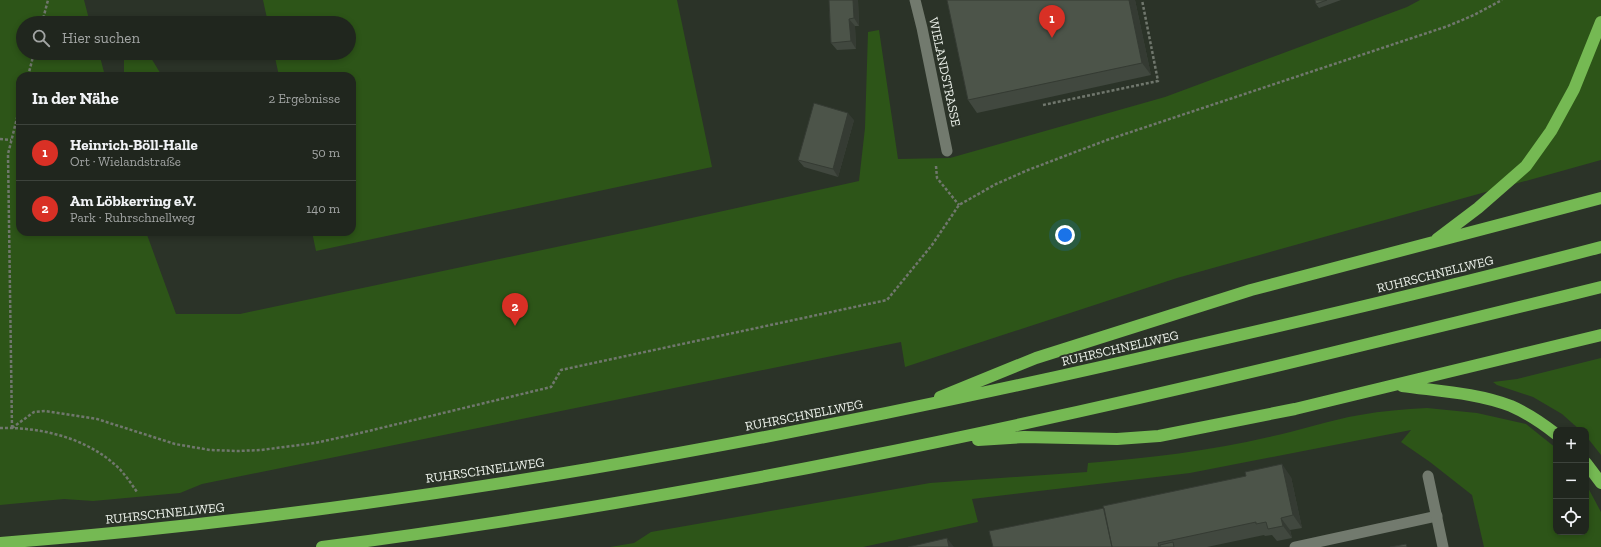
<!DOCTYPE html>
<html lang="de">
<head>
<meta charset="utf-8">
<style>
  body { margin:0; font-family:"Zilla Slab",serif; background:#282e27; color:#f1f3f6 }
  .controls { position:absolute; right:12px; bottom:12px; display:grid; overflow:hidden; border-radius:8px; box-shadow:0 2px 6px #0003 }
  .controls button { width:36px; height:36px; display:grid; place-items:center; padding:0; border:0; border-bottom:1px solid #3d433c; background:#20261e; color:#f1f3f6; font:20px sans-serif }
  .you { position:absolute; left:1065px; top:235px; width:14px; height:14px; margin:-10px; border:3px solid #fff; border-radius:50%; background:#1a73e8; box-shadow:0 0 0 6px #1a73e833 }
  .badge { display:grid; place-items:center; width:26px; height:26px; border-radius:50%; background:#d93025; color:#fff; font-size:13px; font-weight:700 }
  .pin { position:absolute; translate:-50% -33px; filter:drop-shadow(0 1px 2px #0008) }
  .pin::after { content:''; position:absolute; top:21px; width:14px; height:12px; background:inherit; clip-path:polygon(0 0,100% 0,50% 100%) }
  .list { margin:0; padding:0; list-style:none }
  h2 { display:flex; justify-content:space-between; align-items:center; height:52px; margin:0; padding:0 16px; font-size:17px }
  h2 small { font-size:13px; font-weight:400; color:#a2a5a4 }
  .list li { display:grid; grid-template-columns:26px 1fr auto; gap:12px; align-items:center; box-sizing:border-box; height:56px; padding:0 16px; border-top:1px solid #3d433c }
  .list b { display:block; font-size:15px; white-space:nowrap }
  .list p { margin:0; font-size:13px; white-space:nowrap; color:#a2a5a4 }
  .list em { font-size:13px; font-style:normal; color:#a2a5a4 }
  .icon { flex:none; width:22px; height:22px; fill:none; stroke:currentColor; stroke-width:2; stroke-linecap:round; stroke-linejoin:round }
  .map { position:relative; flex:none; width:1601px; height:547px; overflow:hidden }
  .search { position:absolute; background:#20261e; box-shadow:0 2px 6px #0003; left:16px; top:16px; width:340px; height:44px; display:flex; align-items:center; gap:10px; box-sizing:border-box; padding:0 14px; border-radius:22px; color:#a2a5a4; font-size:15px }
  .panel { position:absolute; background:#20261e; box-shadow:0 2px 6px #0003; left:16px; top:72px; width:340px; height:164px; border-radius:12px }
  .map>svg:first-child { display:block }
  .green { fill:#2d5518 }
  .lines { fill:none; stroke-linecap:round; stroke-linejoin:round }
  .path { stroke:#70776d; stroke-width:2.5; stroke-dasharray:3 2; stroke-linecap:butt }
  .service { stroke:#727a6e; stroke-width:11 }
  .minor { stroke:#727a6e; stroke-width:11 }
  .motorway { stroke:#75b953; stroke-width:12 }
  .wall { fill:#41483f }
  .shaded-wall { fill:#353b33 }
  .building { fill:#4c5449; stroke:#353b33 }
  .labels { text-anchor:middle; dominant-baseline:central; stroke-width:4; stroke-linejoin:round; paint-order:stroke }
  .street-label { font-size:13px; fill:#ecf1ea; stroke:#2b3328 }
</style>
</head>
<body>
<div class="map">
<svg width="1601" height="547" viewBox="0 0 1601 547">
  <rect width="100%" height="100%" fill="#2b3328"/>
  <path class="green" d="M0,0H84L90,23H23V53H99L105,76H20V232H146L176,314H240L646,228L859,181L865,128L868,32L879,30L898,159L950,158L1165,97L1407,7L1420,0H1601V160L1177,278L905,367L901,342L202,484L180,493L93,501L64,499L0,505Z
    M263,0H677L712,167L316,251L312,232H352V76H279L274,53H349V23H268Z
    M124,53H148L162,76H124Z
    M1601,358V455L1586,436V430H1580L1562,414L1533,397L1497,385L1493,382L1517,379Z
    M1427,408L1477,413L1526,424L1556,448V532H1586V484L1601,512V547H1484L1472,495L1430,462L1401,442L1411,430L1190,473L972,499L978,522L863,547H610L634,543L651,532L930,483L1087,472L1088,463C1149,458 1209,451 1269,437C1299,431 1329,420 1360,415C1382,411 1404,409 1427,408Z"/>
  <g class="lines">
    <path class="path" d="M42,23L48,0
      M28,76L34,53
      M1043,105L1158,81L1142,0
      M0,139L11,140
      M936,166L937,178L959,205
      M0,428C39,427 83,437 113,463C123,471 130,482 137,492
      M12,428L34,412L45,411L97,419L175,444L210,450L237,451L261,450L315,443L356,434L551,387L561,370L887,300L932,245L959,205L996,184L1028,170L1107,140L1448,26L1474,15L1502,0
      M12,428L8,154L20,106"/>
    <path class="service" d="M1295,547L1437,516"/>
    <path class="minor" d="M915,0L922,28L947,151
      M1428,476L1443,547"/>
    <path class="motorway" d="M1437,239L1478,208L1526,166L1551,131L1574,89L1601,22
      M1402,386C1438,391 1478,393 1511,406C1527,413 1542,423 1556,434
      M940,397L1036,358L1251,290L1601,198
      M978,440L1024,437L1117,439L1159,436L1295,409L1601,335
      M1586,463L1601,483
      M0,543C397,512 791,439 1179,349C1320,317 1461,284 1601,247
      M322,547C680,501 1034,426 1384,340C1457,322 1529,305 1601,287"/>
  </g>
  <path class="wall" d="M829,0H858L859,26H855L856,49L837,50L831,43Z
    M947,0H1135L1151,75L977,113L968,100Z
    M1315,0H1341L1319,8L1316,4Z
    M854,120L838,177L804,167L798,160Z
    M1291,477L1302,528L1290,530L1292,538L1277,541L1272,535L1265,536L1264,535L1207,547H993Z"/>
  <path class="shaded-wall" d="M853,0H858L859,26L854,18Z
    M1129,0H1135L1151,75L1142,63Z
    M849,19L855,26L856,49L851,41Z
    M848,113L854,120L838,177L833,169Z
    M1282,464L1291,477L1302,528L1293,515Z
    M1281,518L1290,530L1292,538L1283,526Z
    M947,538L954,547H949Z"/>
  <path class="building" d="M829,0H853L854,18L849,19L851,41L831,43Z
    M947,0H1129L1142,63L968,100Z
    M1315,0H1327L1316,4Z
    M814,103L848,113L833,169L798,160Z
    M1282,464L1293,515L1281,518L1283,526L1268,529L1266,522L1256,524V522L1158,543L1159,547H1112L1103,506L1246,476L1245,472Z
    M1104,508L1112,547H993L989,531Z
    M947,538L949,547H908Z
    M1173,542L1174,547H1160V545Z
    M1406,544L1407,547H1390Z"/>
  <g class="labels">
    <g class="street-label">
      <text transform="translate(945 72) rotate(78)">WIELANDSTRASSE</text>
      <text transform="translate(1435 274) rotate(-14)">RUHRSCHNELLWEG</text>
      <text transform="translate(1120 348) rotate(-13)">RUHRSCHNELLWEG</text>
      <text transform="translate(804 415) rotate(-11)">RUHRSCHNELLWEG</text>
      <text transform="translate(485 470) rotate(-8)">RUHRSCHNELLWEG</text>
      <text transform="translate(165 513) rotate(-6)">RUHRSCHNELLWEG</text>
    </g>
  </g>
</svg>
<div class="controls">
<button>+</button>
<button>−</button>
<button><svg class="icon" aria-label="locate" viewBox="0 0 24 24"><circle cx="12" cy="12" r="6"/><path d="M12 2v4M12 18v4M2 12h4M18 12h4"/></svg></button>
</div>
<div class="you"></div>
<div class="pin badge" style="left:1052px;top:38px">1</div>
<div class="pin badge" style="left:515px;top:326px">2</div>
<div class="search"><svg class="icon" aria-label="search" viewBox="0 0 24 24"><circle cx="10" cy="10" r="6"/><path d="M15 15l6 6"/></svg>Hier suchen</div>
<section class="panel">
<h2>In der Nähe<small>2 Ergebnisse</small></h2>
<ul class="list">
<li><span class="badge">1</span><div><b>Heinrich-Böll-Halle</b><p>Ort · Wielandstraße</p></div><em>50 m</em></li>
<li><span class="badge">2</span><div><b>Am Löbkerring e.V.</b><p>Park · Ruhrschnellweg</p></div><em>140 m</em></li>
</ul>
</section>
</div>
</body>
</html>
